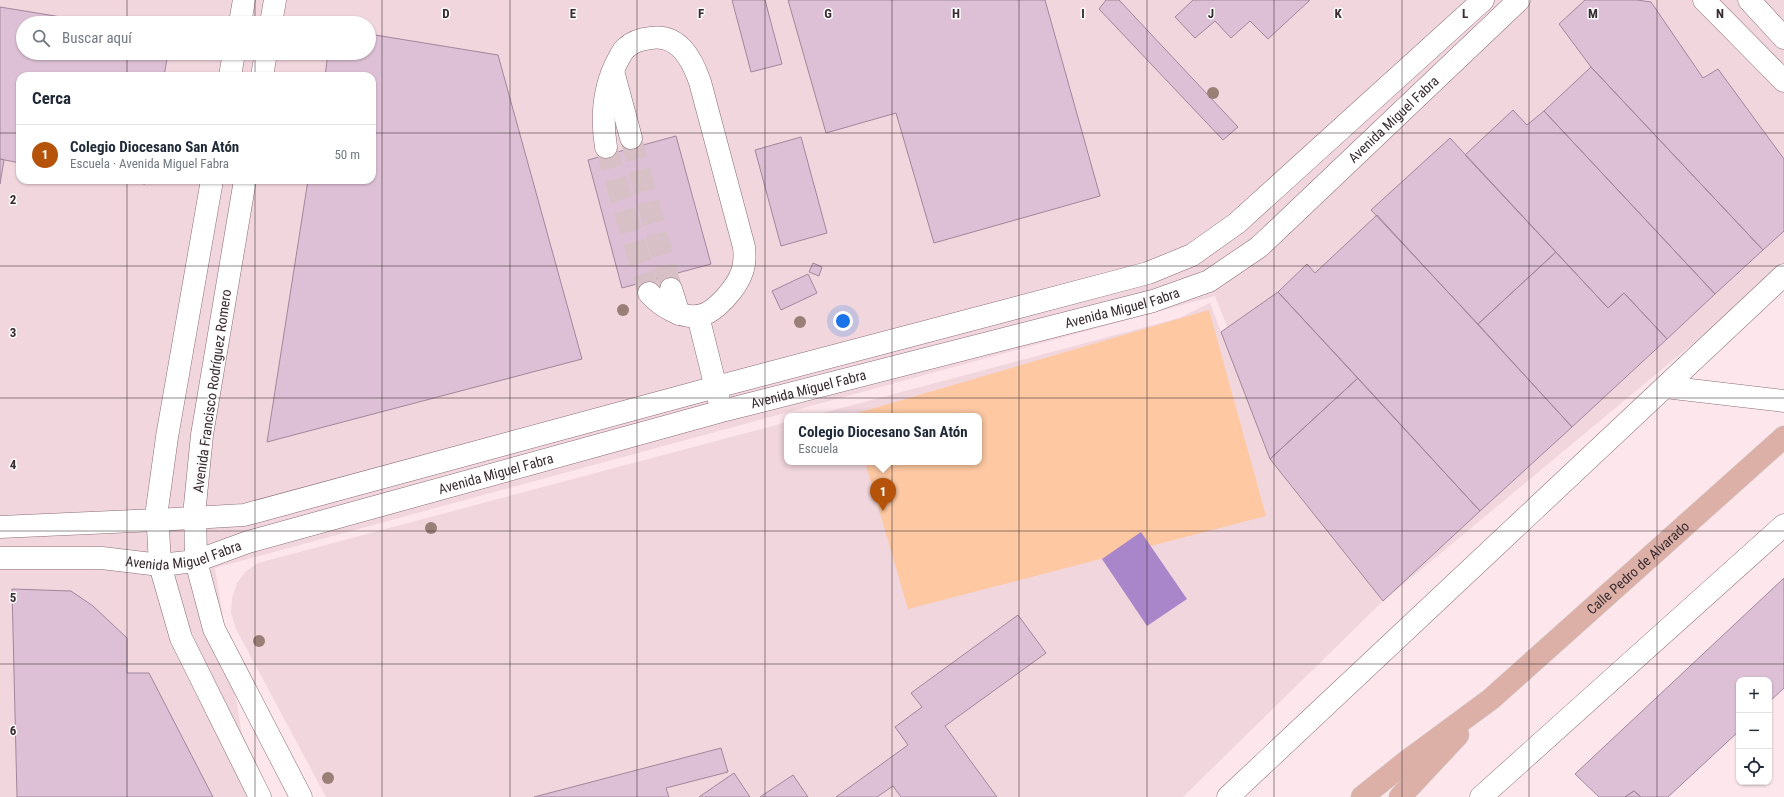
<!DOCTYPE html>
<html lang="es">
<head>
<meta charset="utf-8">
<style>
  body { margin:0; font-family:"Roboto Condensed",sans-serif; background:#f6f6f7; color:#1f2937 }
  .controls { position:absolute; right:12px; bottom:12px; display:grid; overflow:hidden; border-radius:8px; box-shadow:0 1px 3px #0004 }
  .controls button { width:36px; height:36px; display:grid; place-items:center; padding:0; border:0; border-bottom:1px solid #e0e1e3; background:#fff; color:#1f2937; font:20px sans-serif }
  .you { position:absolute; left:843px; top:321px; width:14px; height:14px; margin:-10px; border:3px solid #fff; border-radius:50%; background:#1a73e8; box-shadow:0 0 0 6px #1a73e833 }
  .badge { display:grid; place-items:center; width:26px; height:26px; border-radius:50%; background:#b45309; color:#fff; font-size:13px; font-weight:700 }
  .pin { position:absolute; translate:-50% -33px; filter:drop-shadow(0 1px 2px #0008) }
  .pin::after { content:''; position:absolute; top:21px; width:14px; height:12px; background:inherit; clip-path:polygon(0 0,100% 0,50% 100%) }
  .popup { position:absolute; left:784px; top:413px; width:198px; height:52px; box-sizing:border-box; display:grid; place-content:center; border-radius:8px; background:#fff; filter:drop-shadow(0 1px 3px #0005); font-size:13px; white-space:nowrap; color:#747a83 }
  .popup b { font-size:15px; color:#1f2937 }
  .popup::after { content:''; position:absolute; left:50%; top:100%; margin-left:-8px; border:8px solid transparent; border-top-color:#fff }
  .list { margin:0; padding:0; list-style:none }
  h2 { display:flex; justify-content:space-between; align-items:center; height:52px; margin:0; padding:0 16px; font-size:17px }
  h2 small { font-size:13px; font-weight:400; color:#747a83 }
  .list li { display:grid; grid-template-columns:26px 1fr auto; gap:12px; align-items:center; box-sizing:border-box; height:60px; padding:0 16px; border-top:1px solid #e0e1e3 }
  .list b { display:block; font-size:15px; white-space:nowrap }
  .list p { margin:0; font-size:13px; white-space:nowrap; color:#747a83 }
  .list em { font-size:13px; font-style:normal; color:#747a83 }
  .icon { flex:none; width:22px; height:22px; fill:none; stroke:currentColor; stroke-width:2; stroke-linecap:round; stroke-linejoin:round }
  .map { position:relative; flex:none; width:1784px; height:797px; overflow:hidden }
  .search { position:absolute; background:#fff; box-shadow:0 1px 3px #0004; left:16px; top:16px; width:360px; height:44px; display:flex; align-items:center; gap:10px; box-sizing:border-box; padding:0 14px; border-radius:22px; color:#747a83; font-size:15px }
  .panel { position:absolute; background:#fff; box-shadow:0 1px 3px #0004; left:16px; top:72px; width:360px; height:112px; border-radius:12px }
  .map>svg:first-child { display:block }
  .built { fill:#f1d6dd; fill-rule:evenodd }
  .green { fill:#fdc8a2 }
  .water { fill:#a986ca }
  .building { fill:#ddc0d5; stroke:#a1879b }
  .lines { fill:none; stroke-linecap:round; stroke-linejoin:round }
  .minor-tunnel { stroke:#d7c1c6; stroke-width:22; stroke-dasharray:22 11; stroke-linecap:butt }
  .minor-casing { stroke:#8d6c74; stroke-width:23 }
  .major-casing { stroke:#d3d0d1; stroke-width:23 }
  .minor { stroke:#fff; stroke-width:22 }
  .major { stroke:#dcafa7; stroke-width:22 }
  .tree { fill:#997f75 }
  .grid { fill:none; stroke:#392b2f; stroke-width:1; stroke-opacity:0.55 }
  .labels { text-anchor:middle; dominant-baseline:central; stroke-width:3; stroke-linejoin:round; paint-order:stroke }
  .street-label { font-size:14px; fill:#392b2f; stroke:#fbfbfb }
  .grid-label { font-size:13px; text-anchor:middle; font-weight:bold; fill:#392b2f; stroke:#fbfbfb; stroke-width:3; stroke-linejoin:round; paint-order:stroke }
</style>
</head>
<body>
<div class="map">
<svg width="1784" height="797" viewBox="0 0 1784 797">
  <rect width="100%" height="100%" fill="#fee7ec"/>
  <path class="built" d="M0,0H1784V268L1394,592L1276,451L1215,296L215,568L252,797H0ZM23,23H369V53H23ZM20,76H372V180H20Z
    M1210,303L1270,459L1383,601L1183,797H326L236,629L231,613L232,598L237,583L245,572L258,563L787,422V462H979V416H811L1179,318Z"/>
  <path class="green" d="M1209,310L1266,516L908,609L865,462H979V416L851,415Z"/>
  <path class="water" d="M1141,532L1187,599L1147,626L1102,559Z"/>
  <path class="building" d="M732,0H765L782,64L751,72Z
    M788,0H1045L1100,196L934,243L896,113L826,133Z
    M1106,0H1119L1238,127L1223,140L1099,9Z
    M1193,0H1310L1268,39L1250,21L1231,38L1215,21L1195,38L1175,17Z
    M1585,0H1637L1651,2L1703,78L1718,69L1784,159V231L1763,250L1591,67L1559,24Z
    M0,7L98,23H23V53H168L164,76H20V163L0,159Z
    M369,34L498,55L582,359L267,442L308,180H372V76H325L328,53H369Z
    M1591,67L1763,250L1715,294L1544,111Z
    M1513,110L1527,125L1544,111L1715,294L1667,339L1624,293L1608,308L1465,155Z
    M676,136L711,264L622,288L588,160Z
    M801,137L827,233L781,246L755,150Z
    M1450,138L1556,252L1478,324L1371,210Z
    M0,159L4,160L0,184Z
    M119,180H146L145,184Z
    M1377,215L1572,427L1480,511L1278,292L1307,264L1315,273Z
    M1556,252L1608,308L1624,293L1667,339L1572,427L1478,324Z
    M813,263L822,267L819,276L809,272Z
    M808,274L817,293L781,310L772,291Z
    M1278,292L1358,378L1270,459L1221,332Z
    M1358,378L1480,511L1383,601L1270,459Z
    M1784,578V688L1769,702V680H1739V731L1668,797H1641L1634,791L1625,797H1599L1575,774Z
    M12,589L71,591L93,606L127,638V673H149L213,797H17Z
    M1018,615L1046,653L945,726L997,797H901L893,786L877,797H836L908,745L895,727L922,707L911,693Z
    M721,748L728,772L666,788L669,797H534Z
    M734,773L750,797H699Z
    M793,775L808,797H760Z
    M1634,791L1641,797H1625Z"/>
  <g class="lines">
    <path class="minor-tunnel" d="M631,138L671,289
      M606,147L649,293"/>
    <g class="minor-casing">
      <g id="minor">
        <path d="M1704,0L1784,81"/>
        <path d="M1749,0L1784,38"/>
        <path d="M240,23L244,0"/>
        <path d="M271,23L275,0"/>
        <path d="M613,71L631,138"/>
        <path d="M230,76L234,53"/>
        <path d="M262,76L266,53"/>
        <path d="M606,147C601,116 604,85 619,58C621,55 623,50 626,48C633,41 641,39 651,38C679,34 692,59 700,82L744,247C745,256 745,264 742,272C737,287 715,314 698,316C679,318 661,306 649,293"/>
        <path d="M212,180L167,437L157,509L160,565L181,638L260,797"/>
        <path d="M245,180L202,435L195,505L196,561L214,629L301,797"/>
        <path d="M671,289L679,314"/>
        <path d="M698,316L719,400"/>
        <path d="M1665,387L1784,401"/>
        <path d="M0,527L157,520L244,515L716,387L1148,273L1192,255L1237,223L1483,0"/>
        <path id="s1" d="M0,558H102L160,565L196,561L248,542L722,411L1153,301L1209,281L1259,247L1519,0"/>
        <path d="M1228,797L1784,275"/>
        <path d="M1481,797L1784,525"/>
      </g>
    </g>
    <g class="major-casing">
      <g id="major">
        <path id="s2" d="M1362,797L1407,761L1491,699L1784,437"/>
        <path d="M1400,797L1458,735"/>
      </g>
    </g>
    <use href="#minor" class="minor"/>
    <use href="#major" class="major"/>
  </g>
  <g class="tree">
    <circle cx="1213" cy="93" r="6"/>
    <circle cx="623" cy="310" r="6"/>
    <circle cx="800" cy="322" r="6"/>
    <circle cx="431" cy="528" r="6"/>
    <circle cx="259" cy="641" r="6"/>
    <circle cx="328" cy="778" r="6"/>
  </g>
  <path class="grid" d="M127,0V23M255,0V23M382,0V797M510,0V797M637,0V797M765,0V797M892,0V797M1019,0V797M1147,0V797M1274,0V797M1402,0V797M1529,0V797M1657,0V797M127,53V76M255,53V76M0,133H20M372,133H1784M127,180V797M255,180V797M0,266H1784M0,398H1784M0,531H1784M0,664H1784"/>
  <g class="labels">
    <g class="street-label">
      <text stroke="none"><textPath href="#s1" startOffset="1494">Avenida Miguel Fabra</textPath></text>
      <text stroke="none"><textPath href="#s1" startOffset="1157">Avenida Miguel Fabra</textPath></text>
      <text stroke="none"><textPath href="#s1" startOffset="833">Avenida Miguel Fabra</textPath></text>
      <text transform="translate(212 391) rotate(-82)">Avenida Francisco Rodríguez Romero</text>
      <text stroke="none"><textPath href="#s1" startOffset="509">Avenida Miguel Fabra</textPath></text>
      <text stroke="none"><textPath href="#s1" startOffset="185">Avenida Miguel Fabra</textPath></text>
      <text stroke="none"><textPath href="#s2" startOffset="359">Calle Pedro de Alvarado</textPath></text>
    </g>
  </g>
  <g class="grid-label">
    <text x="446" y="18">D</text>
    <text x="573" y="18">E</text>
    <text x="701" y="18">F</text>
    <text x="828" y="18">G</text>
    <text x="956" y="18">H</text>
    <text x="1083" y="18">I</text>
    <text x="1211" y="18">J</text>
    <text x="1338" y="18">K</text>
    <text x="1465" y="18">L</text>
    <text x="1593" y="18">M</text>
    <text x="1720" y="18">N</text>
    <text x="13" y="204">2</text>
    <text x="13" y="337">3</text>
    <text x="13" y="469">4</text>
    <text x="13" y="602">5</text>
    <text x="13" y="735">6</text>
  </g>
</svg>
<div class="controls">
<button>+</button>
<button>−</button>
<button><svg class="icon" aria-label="locate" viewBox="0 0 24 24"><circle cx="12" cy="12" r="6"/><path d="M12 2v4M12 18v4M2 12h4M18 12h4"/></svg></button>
</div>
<div class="you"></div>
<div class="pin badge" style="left:883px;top:511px">1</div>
<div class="popup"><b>Colegio Diocesano San Atón</b>Escuela</div>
<div class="search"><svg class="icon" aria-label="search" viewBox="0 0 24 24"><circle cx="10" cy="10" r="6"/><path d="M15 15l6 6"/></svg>Buscar aquí</div>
<section class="panel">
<h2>Cerca<small></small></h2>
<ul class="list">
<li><span class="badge">1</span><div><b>Colegio Diocesano San Atón</b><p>Escuela · Avenida Miguel Fabra</p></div><em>50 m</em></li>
</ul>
</section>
</div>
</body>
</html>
